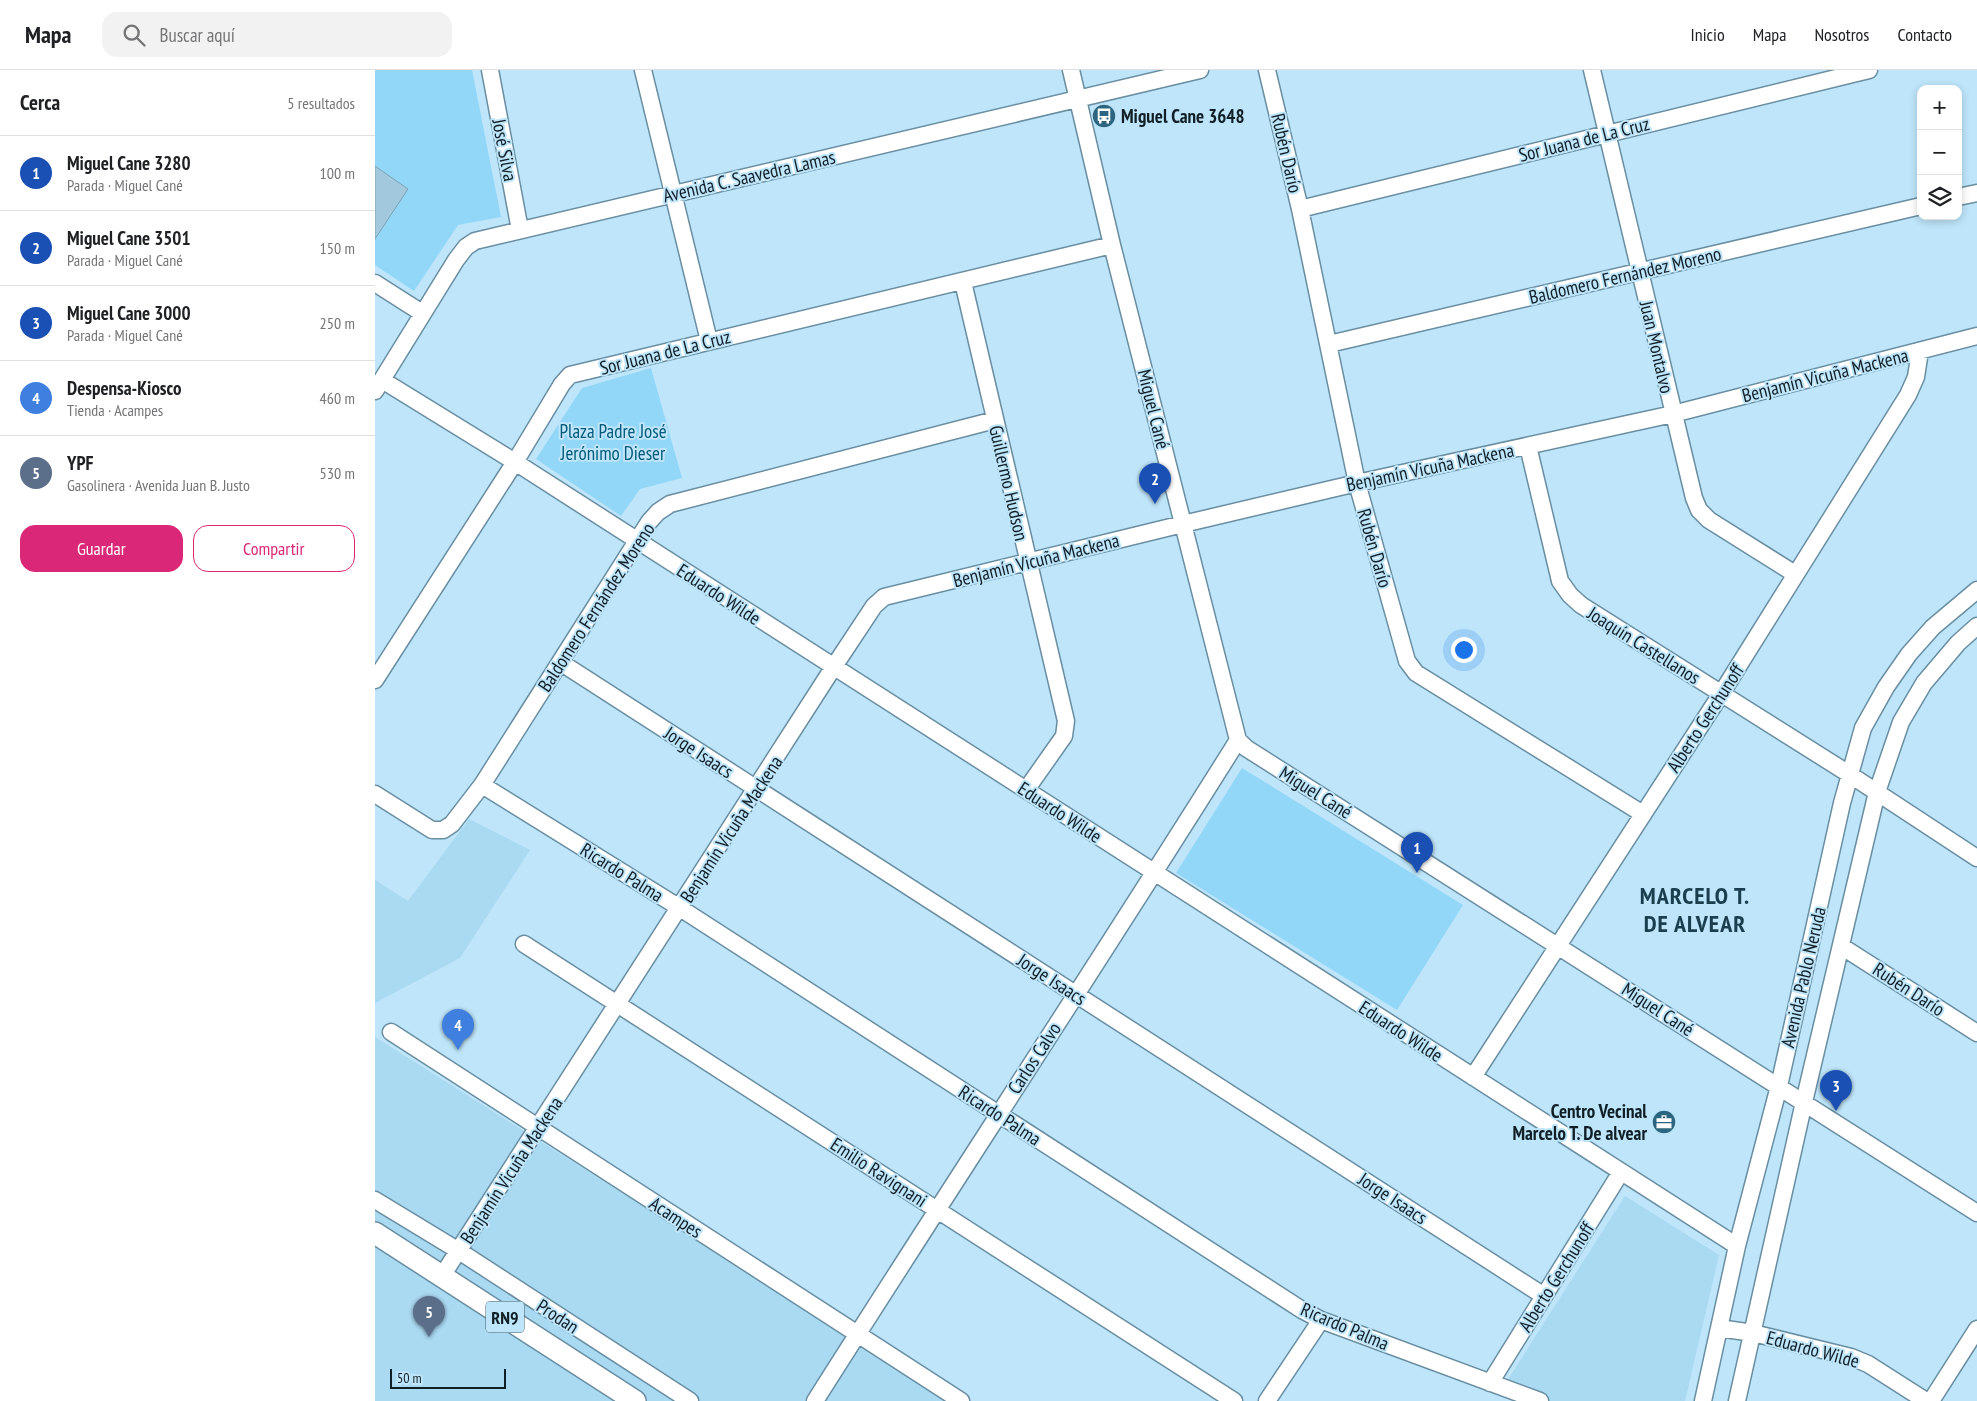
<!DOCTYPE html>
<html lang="es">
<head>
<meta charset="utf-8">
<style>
  body { margin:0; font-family:"PT Sans Narrow",sans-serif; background:#f2f2f2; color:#202124 }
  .controls { position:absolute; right:15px; top:15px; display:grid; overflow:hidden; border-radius:10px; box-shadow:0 2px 8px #0003 }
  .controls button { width:45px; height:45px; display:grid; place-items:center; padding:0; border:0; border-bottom:1px solid #e0e0e0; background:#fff; color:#202124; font:25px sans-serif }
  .scale { position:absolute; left:15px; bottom:12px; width:116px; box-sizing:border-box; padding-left:5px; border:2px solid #101f26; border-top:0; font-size:14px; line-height:18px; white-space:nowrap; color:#101f26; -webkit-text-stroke:4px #bee5fa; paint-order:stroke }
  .you { position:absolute; left:1088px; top:579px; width:18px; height:18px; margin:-12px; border:4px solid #fff; border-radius:50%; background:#1a73e8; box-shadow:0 0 0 8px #1a73e833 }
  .badge { display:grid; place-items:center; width:32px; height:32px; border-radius:50%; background:#db2777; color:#fff; font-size:16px; font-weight:700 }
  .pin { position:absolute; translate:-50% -41px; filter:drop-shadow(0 1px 2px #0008) }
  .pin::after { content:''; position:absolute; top:26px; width:18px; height:15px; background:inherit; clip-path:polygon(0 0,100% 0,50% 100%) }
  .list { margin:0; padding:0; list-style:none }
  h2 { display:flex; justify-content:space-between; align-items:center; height:65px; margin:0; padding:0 20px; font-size:21px }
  h2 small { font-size:16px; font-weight:400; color:#757577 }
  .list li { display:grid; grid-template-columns:32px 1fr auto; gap:15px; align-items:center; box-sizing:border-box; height:75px; padding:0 20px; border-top:1px solid #e0e0e0 }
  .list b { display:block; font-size:19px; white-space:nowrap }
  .list p { margin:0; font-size:16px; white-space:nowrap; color:#757577 }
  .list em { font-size:16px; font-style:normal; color:#757577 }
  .actions { display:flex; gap:10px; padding:15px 20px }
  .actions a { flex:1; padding:11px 0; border:1px solid #db2777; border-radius:15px; text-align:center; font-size:18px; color:#db2777 }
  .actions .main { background:#db2777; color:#fff }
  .icon { flex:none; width:28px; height:28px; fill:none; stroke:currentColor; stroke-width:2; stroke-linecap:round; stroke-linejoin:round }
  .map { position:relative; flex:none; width:1602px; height:1331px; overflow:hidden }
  header { display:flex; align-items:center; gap:30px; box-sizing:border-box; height:70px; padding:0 25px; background:#fff; border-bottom:1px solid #e0e0e0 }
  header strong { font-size:24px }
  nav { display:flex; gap:28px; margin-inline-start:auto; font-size:18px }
  .search { width:350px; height:45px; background:#f2f2f2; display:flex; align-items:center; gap:12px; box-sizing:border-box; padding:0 18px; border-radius:15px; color:#757577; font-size:19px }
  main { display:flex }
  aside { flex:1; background:#fff }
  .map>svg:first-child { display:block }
  .built { fill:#aad9f2 }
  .green { fill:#93d7f8 }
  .building { fill:#a1c8dc; stroke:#7da3b6 }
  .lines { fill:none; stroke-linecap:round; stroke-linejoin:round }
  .minor-casing { stroke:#698ea1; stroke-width:19 }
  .major-casing { stroke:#698ea1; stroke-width:24 }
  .minor { stroke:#fff; stroke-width:16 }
  .major { stroke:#fff; stroke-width:21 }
  .labels { text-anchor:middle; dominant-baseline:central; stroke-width:4; stroke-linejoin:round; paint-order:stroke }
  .shield { fill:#bee5fa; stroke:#445a66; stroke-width:1 }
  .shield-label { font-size:18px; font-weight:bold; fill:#101f26 }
  .poi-label { font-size:19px; font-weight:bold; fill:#101f26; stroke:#bee5fa; text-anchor:start }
  .street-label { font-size:19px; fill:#101f26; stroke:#bee5fa }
  .park-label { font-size:19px; fill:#005978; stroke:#bee5fa }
  .district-label { font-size:24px; font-weight:bold; letter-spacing:1px; fill:#1a3e4e; stroke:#bee5fa }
</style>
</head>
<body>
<header>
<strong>Mapa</strong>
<div class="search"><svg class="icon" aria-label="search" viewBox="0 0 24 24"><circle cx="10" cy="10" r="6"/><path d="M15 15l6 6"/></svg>Buscar aquí</div>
<nav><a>Inicio</a><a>Mapa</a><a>Nosotros</a><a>Contacto</a></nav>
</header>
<main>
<aside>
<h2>Cerca<small>5 resultados</small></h2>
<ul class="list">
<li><span class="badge" style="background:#1a4fb4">1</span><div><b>Miguel Cane 3280</b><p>Parada · Miguel Cané</p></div><em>100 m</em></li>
<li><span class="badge" style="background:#1a4fb4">2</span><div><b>Miguel Cane 3501</b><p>Parada · Miguel Cané</p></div><em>150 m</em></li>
<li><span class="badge" style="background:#1a4fb4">3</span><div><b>Miguel Cane 3000</b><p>Parada · Miguel Cané</p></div><em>250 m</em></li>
<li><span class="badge" style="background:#3f7fe0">4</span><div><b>Despensa-Kiosco</b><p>Tienda · Acampes</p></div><em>460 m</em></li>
<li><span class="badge" style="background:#5c6f8a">5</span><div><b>YPF</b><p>Gasolinera · Avenida Juan B. Justo</p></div><em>530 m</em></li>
</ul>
<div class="actions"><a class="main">Guardar</a><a>Compartir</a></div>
</aside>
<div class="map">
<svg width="1602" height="1331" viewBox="0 0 1602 1331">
  <rect width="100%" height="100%" fill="#bee5fa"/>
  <path class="built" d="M94,749L155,780L85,888L0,933V810L33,831Z
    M0,967L577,1331H0Z
    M1250,1126L1344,1185L1310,1331H1144L1125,1322Z"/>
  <path class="green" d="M0,0H97L126,147L83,155L39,221L0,195Z
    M276,298L307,408L265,419L246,446L161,389L207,318Z
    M867,698L1088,835L1022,940L801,803Z"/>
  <path class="building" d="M0,96L33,119L0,169Z"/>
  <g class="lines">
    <g class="minor-casing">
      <path id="minor" d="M115,0L145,160
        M268,0L334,271
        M696,0L737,175L863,670L871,678L1602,1143
        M892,0L925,139L982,413L1032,591L1041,603L1268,744
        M1217,0L1319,428L1324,440L1334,450L1420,504
        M1583,127L1602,123
        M925,139L1494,0
        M588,212L691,651L689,666L651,720
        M0,213L47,243
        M954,274L1546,136
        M7,310L140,392L1362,1176
        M0,321L81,190L91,177L100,171L825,0
        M1153,376L1185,511L1195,525L1206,535L1474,704L1602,788
        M185,592L1169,1226
        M0,610L140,392L187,314L195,305L737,175
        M107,715L305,838L927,1240L946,1250L1165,1331
        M0,724L57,760H68L77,754L107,715L274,452L283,442L295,434L620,350
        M149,874L859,1331
        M1466,876L1602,963
        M16,962L586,1331
        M1098,1007L1346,624L1533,325L1541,307L1545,281
        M0,1130L84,1181L315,1331
        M67,1206L458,598L499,536L509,527L808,454L982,413L1298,344L1602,266
        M1344,1258L1378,1263L1476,1287L1493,1294L1551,1331
        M1115,1313L1246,1102
        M440,1331C580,1110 724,892 863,670
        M892,1331L946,1250
        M1328,1331L1362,1176L1404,1016L1467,733L1488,658L1511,617L1534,584L1558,557L1602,520
        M1362,1331L1429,1032L1502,722L1526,652L1549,613L1583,573L1602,556
        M1556,1331L1602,1259"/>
    </g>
    <g class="major-casing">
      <path id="major" d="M0,1163L260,1331"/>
    </g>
    <use href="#minor" class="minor"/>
    <use href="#major" class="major"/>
  </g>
  <defs>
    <g id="bus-disc" transform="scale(1.25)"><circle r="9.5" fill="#2c657f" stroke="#bee5fa"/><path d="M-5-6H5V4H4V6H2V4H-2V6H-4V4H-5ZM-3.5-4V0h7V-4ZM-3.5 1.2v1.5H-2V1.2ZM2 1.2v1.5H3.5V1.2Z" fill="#fff"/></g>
    <g id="office-disc" transform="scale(1.25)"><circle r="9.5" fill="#2c657f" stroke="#bee5fa"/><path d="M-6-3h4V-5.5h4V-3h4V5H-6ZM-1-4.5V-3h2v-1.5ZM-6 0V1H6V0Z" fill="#fff"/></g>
  </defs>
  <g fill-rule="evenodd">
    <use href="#bus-disc" x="729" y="46"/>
    <use href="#office-disc" x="1289" y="1052"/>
  </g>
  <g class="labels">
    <rect class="shield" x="111" y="1231.5" width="38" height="31" rx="4"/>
    <g class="shield-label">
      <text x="130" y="1247">RN9</text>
    </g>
    <g class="poi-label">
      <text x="746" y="46">Miguel Cane 3648</text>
      <text x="1272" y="1041" text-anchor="end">Centro Vecinal<tspan x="1272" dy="22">Marcelo T. De alvear</tspan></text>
    </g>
    <g class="street-label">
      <text transform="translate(1209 69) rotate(-14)">Sor Juana de La Cruz</text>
      <text transform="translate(130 80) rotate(79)">José Silva</text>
      <text transform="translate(912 83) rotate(77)">Rubén Darío</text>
      <text transform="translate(374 106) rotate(-13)">Avenida C. Saavedra Lamas</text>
      <text transform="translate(1250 205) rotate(-13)">Baldomero Fernández Moreno</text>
      <text transform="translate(1282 277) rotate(77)">Juan Montalvo</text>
      <text transform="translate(290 282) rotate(-14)">Sor Juana de La Cruz</text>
      <text transform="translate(1450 305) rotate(-14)">Benjamín Vicuña Mackena</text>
      <text transform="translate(779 339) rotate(76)">Miguel Cané</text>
      <text transform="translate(1055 397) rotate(-12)">Benjamín Vicuña Mackena</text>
      <text transform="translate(634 413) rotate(77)">Guillermo Hudson</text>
      <text transform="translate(1000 478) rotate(74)">Rubén Darío</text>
      <text transform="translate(661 490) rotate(-14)">Benjamín Vicuña Mackena</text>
      <text transform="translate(344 524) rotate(33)">Eduardo Wilde</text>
      <text transform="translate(221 537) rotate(-57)">Baldomero Fernández Moreno</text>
      <text transform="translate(1269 575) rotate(32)">Joaquín Castellanos</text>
      <text transform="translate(1330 648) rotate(-57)">Alberto Gerchunoff</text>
      <text transform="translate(324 682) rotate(33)">Jorge Isaacs</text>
      <text transform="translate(941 722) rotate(32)">Miguel Cané</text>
      <text transform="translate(685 742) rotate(33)">Eduardo Wilde</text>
      <text transform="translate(356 759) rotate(-57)">Benjamín Vicuña Mackena</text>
      <text transform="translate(247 802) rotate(32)">Ricardo Palma</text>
      <text transform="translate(1428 907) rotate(-77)">Avenida Pablo Neruda</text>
      <text transform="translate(677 909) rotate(33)">Jorge Isaacs</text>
      <text transform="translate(1534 919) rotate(33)">Rubén Darío</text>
      <text transform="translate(1283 939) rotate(33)">Miguel Cané</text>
      <text transform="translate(1026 961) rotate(33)">Eduardo Wilde</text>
      <text transform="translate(659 988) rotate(-57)">Carlos Calvo</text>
      <text transform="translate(625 1045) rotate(33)">Ricardo Palma</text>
      <text transform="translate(136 1100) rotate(-57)">Benjamín Vicuña Mackena</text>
      <text transform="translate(504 1102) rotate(33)">Emilio Ravignani</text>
      <text transform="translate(1018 1128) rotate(33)">Jorge Isaacs</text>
      <text transform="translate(301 1147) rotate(33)">Acampes</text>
      <text transform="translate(1181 1207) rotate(-58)">Alberto Gerchunoff</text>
      <text transform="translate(183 1246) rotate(33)">Prodan</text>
      <text transform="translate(970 1256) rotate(23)">Ricardo Palma</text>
      <text transform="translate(1438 1279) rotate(15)">Eduardo Wilde</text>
    </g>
    <g class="park-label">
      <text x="238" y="361">Plaza Padre José<tspan x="238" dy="22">Jerónimo Dieser</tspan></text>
    </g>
    <g class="district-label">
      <text x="1320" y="825">MARCELO T.<tspan x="1320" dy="28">DE ALVEAR</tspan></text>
    </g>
  </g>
</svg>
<div class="controls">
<button>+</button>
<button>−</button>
<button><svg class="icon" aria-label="layers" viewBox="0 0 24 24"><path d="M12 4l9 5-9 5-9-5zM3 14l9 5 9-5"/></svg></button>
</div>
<div class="scale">50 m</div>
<div class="you"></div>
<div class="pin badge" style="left:1042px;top:803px;background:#1a4fb4">1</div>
<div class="pin badge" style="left:780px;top:434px;background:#1a4fb4">2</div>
<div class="pin badge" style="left:1461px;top:1041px;background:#1a4fb4">3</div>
<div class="pin badge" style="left:83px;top:980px;background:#3f7fe0">4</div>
<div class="pin badge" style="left:54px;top:1267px;background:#5c6f8a">5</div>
</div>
</main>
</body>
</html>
